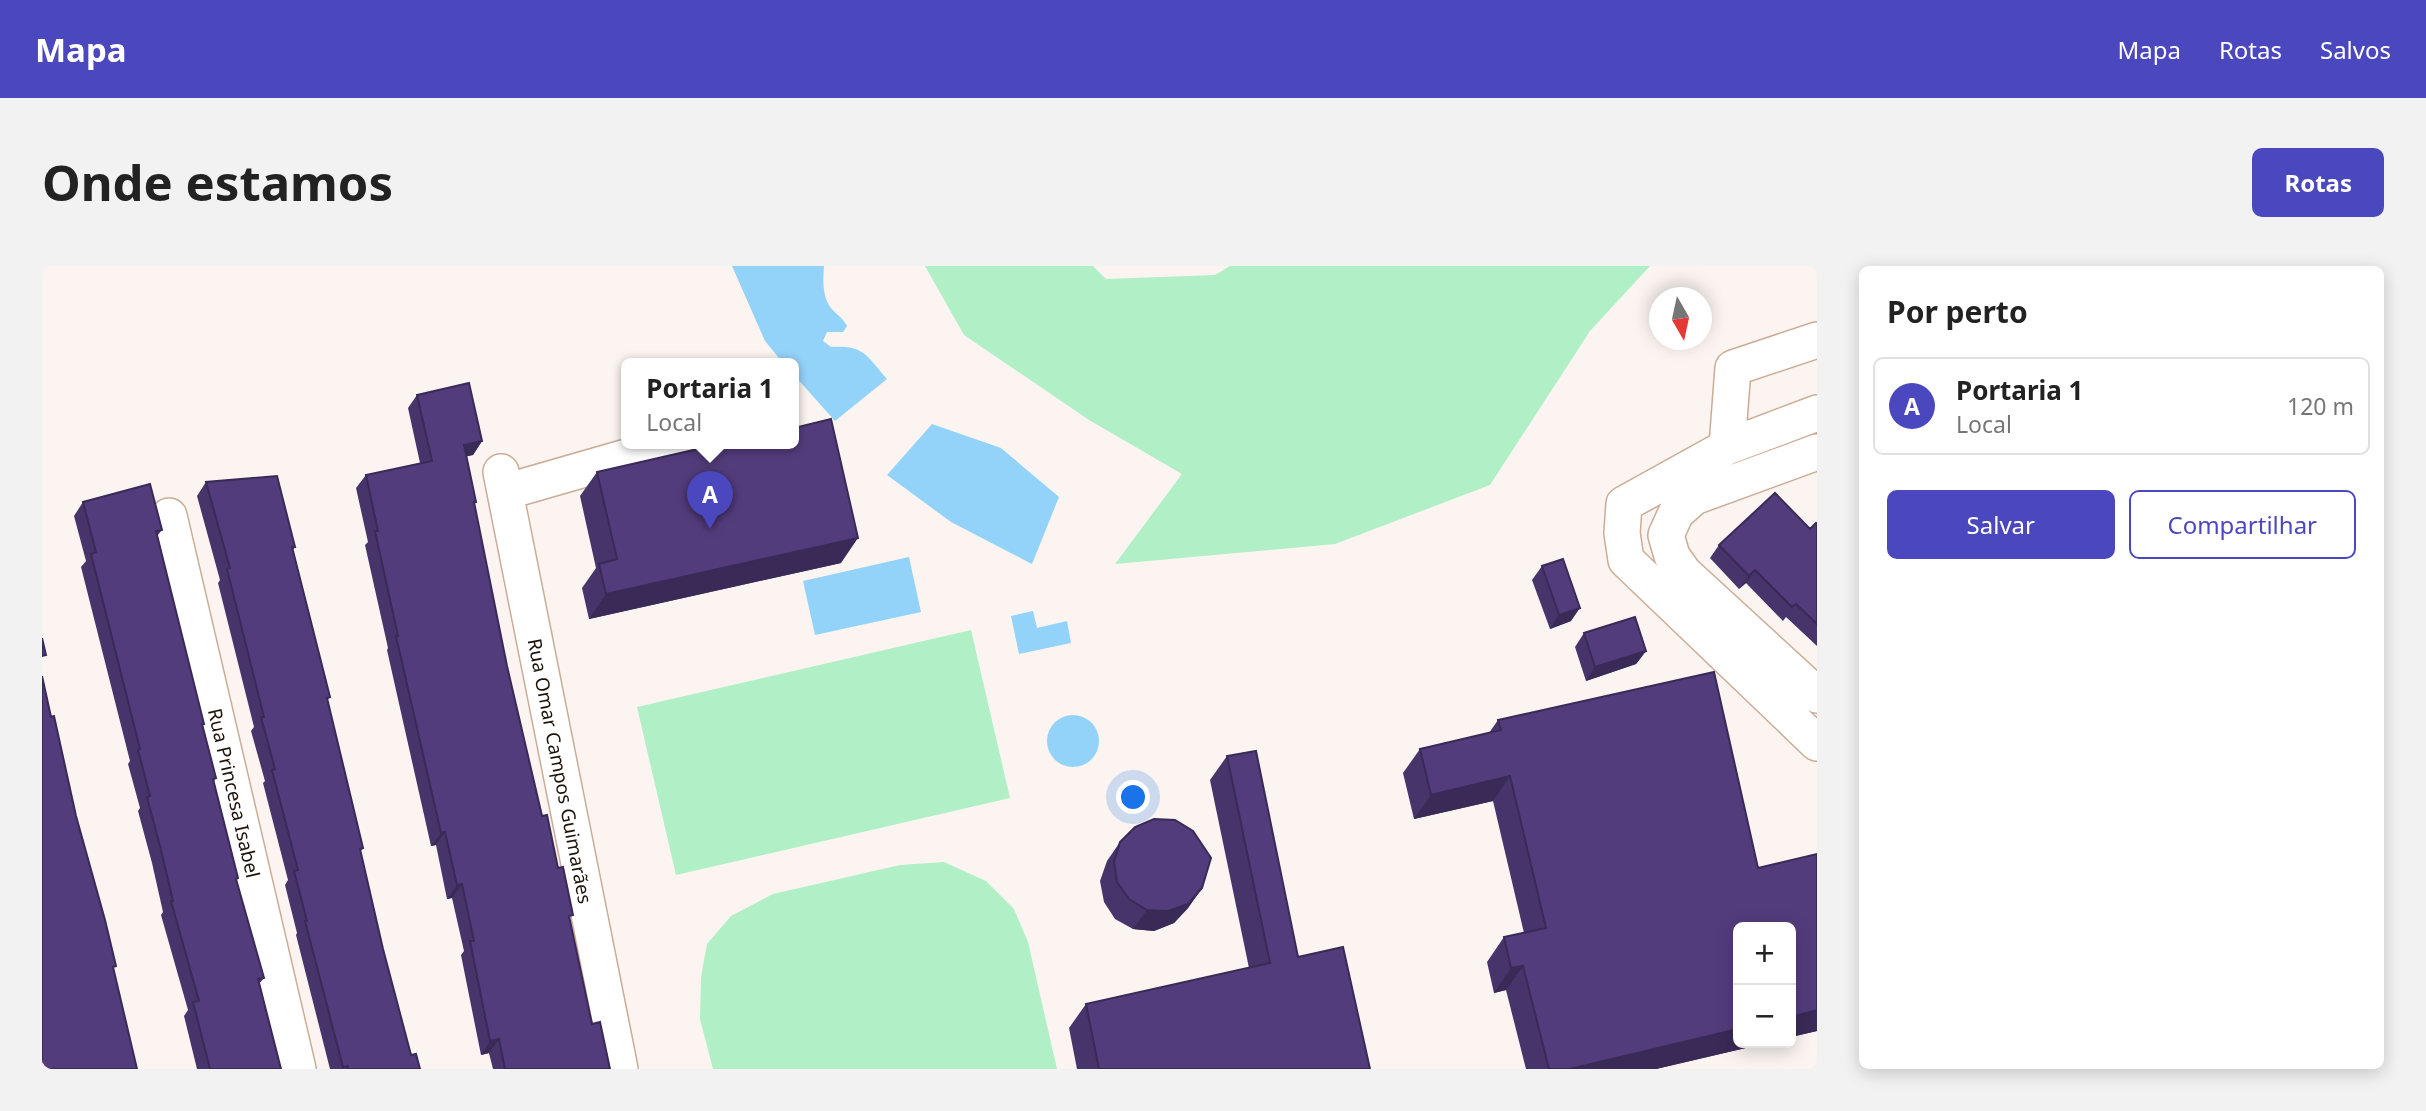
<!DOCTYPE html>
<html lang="pt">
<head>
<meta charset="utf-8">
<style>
  body { margin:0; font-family:"Noto Sans",sans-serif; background:#f2f2f2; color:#222 }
  .controls { position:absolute; right:21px; bottom:21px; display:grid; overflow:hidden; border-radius:10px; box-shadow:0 4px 18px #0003 }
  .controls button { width:63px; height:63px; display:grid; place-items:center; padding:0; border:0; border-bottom:2px solid #e0e0e0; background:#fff; color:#222; font:35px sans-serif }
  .compass { position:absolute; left:1607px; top:21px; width:63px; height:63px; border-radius:50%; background:#fff; box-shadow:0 4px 18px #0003; rotate:171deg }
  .you { position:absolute; left:1092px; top:532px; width:24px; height:24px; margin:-18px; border:5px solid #fff; border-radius:50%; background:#1a73e8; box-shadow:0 0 0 10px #1a73e833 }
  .badge { display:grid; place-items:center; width:46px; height:46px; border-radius:50%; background:#4b47be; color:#fff; font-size:23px; font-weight:700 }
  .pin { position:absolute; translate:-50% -58px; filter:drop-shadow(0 2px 4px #0008) }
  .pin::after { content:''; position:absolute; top:37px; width:24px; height:21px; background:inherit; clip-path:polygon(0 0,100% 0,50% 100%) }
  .popup { position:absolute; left:579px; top:92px; width:178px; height:91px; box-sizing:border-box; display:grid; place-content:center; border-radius:10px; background:#fff; filter:drop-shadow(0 2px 5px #0005); font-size:23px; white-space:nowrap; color:#767676 }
  .popup b { font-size:26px; color:#222 }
  .popup::after { content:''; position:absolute; left:50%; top:100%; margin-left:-14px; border:14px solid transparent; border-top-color:#fff }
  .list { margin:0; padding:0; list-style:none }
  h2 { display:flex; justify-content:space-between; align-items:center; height:91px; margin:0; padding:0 28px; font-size:30px }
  h2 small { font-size:23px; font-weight:400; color:#767676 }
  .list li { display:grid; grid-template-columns:46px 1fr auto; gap:21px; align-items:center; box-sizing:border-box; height:98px; margin:0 14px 14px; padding:0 14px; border:2px solid #e0e0e0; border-radius:10px }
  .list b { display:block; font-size:26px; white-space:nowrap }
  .list p { margin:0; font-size:23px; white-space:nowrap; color:#767676 }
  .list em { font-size:23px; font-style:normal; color:#767676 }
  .actions { display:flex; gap:14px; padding:21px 28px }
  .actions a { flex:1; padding:16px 0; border:2px solid #4b47be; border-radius:10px; text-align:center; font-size:24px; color:#4b47be }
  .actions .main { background:#4b47be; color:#fff }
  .map { position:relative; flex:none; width:1775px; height:803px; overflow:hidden; border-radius:10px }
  header { display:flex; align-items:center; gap:42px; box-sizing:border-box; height:98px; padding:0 35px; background:#4b47be; color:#fff }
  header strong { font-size:33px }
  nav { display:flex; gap:38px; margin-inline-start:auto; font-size:24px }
  .intro { display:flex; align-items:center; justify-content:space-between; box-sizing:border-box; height:168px; padding:0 42px }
  h1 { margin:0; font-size:49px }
  .button { padding:18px 32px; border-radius:10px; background:#4b47be; color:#fff; font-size:24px; font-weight:700 }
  main { display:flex; gap:42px; padding:0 42px }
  aside { flex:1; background:#fff; border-radius:10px; box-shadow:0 4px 18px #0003 }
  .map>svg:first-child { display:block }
  .green { fill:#b1f0c7 }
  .water { fill:#94d3f9 }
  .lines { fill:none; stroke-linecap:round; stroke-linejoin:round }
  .minor-casing { stroke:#cbad97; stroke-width:38 }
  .minor { stroke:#fff; stroke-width:35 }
  .wall { fill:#47346b }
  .shaded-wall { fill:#3a2a57 }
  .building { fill:#533c7c; stroke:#3a2a57; stroke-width:2 }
  .labels { text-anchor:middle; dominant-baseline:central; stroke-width:7; stroke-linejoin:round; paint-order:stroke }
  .street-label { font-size:19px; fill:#1e130b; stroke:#fff }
</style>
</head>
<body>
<header>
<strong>Mapa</strong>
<nav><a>Mapa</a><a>Rotas</a><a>Salvos</a></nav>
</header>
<div class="intro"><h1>Onde estamos</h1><a class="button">Rotas</a></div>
<main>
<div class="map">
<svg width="1775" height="803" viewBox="0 0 1775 803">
  <rect width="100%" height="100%" fill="#fbf4f0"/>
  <path class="green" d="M883,0H1051L1064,13L1173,9L1188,0H1608L1548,65L1448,219L1293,278L1073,298L1140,208L1047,154L922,69Z
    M929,364L968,532L634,609L595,441Z
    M902,596L944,615L972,643L986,676L1015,803H671L658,753L659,711L665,678L689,650L731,628L858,599Z"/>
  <path class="water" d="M690,0H782C781,13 780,31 789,42C794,48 801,52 805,60L801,66H785L781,75L789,81C822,79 824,89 845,113L793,155L752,109V97H741L723,75Z
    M890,158L959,182L1017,231L990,298L909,256L845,209Z
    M867,291L879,346L773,369L761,315Z
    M991,345L995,362L1025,355L1029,377L977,388L969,350Z
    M1005 475a26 26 0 1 1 52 0a26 26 0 1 1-52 0Z"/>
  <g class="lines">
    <g class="minor-casing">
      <path id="minor" d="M1775,147L1685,181L1582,238L1580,267L1584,294L1775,477
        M1685,181L1691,102L1775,74
        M1775,186L1652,231L1634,247L1624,269L1630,290L1642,307L1775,429
        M459,206L578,803
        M463,226L633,177
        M127,250L256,803"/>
    </g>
    <use href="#minor" class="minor"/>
  </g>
  <path class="wall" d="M375,129L440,175L431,189L424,190L432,239L465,400L500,550L528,654L550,758L568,803H451L447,787L439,789L419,689L422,685L410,632L405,633L394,579L389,580L345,384L346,382L323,279L326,276L314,222L324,209L378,197L366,142Z
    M555,206L799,297L547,353L540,322L554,302L538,230Z
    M164,216L253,281L251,284L288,431L285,434L321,582L318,586L341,683L369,789L378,803H288L254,669L255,667L243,619L246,614L221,517L223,515L209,465L212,461L176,317L178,314L155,230Z
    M41,236L120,264L115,270L162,458L161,460L174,512L172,515L196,612L194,614L222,712L217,718L239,803H155L142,750L146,744L119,649L121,646L110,597L96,545L98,542L86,498L88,495L39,301L44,295L32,250Z
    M1775,258V380L1744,351L1741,355L1704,317L1697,323L1668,292L1677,279L1768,263Z
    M1500,300L1529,355L1508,363L1490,314Z
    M1542,367L1604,385L1594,398L1544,415L1533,381Z
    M1672,406L1716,602L1775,588V765L1749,771V661H1696V777H1725L1614,803H1484L1464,724L1452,727L1445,696L1462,671L1482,667L1451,535L1372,553L1361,507L1378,483L1447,467L1456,454Z
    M1185,490L1256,691L1328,803H1035L1027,762L1044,738L1207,702L1168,514Z
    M1078,576L1160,622L1146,642L1132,657L1112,665L1091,663L1073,653L1062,636L1058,615L1065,595Z"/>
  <path class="shaded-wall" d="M440,175L431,189L413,193L422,179Z
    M816,272L799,297L547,353L564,328Z
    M1713,304L1704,317L1697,323L1707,310Z
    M1538,342L1529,355L1508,363L1517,349Z
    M1604,385L1594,398L1544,415L1553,401Z
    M1468,510L1451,535L1372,553L1389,529Z
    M403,566L394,579L389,580L399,567Z
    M420,618L410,632L405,633L415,619Z
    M1160,622L1146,642L1132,657L1112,665L1091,663L1105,644Z
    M1481,700L1464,724L1452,727L1469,702Z
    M1775,744V765L1749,771V751Z
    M1696,763V777H1725L1614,803H1528Z
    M457,773L447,787L439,789L448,775Z"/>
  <path class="building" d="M427,117L440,175L422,179L434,236H432L465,400L500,550L505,549L516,602L521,601L531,649L527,650L550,758L558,756L568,803H463L457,773L448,775L428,675H432L420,618L415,619L403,566L399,567L354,370H356L333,265H336L324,209L390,195L375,129Z
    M789,153L816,272L564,328L557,298L575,293L555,206L682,177H752V162Z
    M235,210L253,281H250L288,431L285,432L321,582L318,583L341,683L369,789L374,788L378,803H306V800L301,801L263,655H265L252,605L256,604L230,504L233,503L219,451H222L185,303L188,302L164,216Z
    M108,218L120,264L114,265L162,458H160L174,512L171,513L196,612L194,613L222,712L216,713L239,803H168L151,736L157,735L129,635H131L119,584L105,531L108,530L96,484L98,483L49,288L54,286L41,236Z
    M1733,227L1768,263L1774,257L1775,258V358L1754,338L1750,341L1713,304L1707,310L1677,279Z
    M1521,293L1538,342L1517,349L1500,300Z
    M1593,351L1604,385L1553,401L1542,367Z
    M0,372L4,389L0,390Z
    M1672,406L1716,602L1775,588V744L1749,751V661H1696V763L1528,803H1507L1481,700L1469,702L1462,671L1504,662L1468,510L1389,529L1378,483L1459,464L1456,454Z
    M0,410L9,451L12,450L34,550L63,654L74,700L71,701L95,803H0Z
    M1214,485L1256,691L1301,681L1328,803H1057L1044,738L1228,697L1185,490Z
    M1112,553L1133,554L1151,565L1169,592L1160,622L1146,638L1126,645L1105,644L1087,633L1075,616L1072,596L1078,576L1093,561Z"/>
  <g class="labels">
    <g class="street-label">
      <text transform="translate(518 505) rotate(79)">Rua Omar Campos Guimarães</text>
      <text transform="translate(192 527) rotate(77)">Rua Princesa Isabel</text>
    </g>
  </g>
</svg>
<div class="controls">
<button>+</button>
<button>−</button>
</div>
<svg class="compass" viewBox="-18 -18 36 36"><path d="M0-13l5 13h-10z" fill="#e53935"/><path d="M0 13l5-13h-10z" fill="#767676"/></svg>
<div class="you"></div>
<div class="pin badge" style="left:668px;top:263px">A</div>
<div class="popup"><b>Portaria 1</b>Local</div>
</div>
<aside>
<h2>Por perto<small></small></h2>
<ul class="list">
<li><span class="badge">A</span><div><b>Portaria 1</b><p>Local</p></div><em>120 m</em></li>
</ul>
<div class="actions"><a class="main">Salvar</a><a>Compartilhar</a></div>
</aside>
</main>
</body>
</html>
